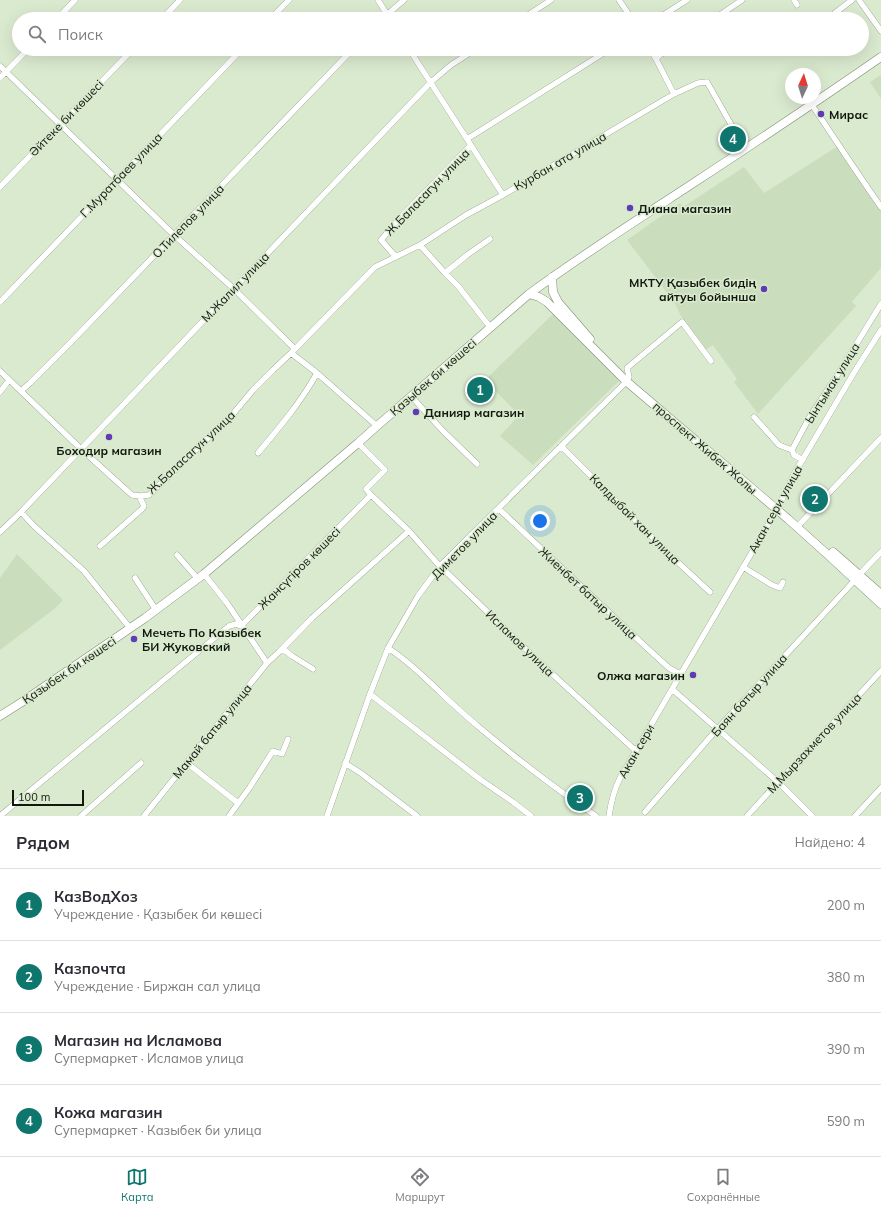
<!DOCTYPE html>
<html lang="ru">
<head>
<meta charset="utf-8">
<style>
  body { margin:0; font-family:Mulish,sans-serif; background:#f2f2f3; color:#2b2b33 }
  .compass { position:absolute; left:785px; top:68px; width:36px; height:36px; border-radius:50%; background:#fff; box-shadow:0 4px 16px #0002; rotate:4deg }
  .scale { position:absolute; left:12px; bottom:10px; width:72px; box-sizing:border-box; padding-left:4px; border:2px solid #12180e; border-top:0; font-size:11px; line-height:14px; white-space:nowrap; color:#12180e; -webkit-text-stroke:3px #daeacf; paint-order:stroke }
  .you { position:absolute; left:540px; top:521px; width:14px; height:14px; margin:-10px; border:3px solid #fff; border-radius:50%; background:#1a73e8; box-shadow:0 0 0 6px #1a73e833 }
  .badge { display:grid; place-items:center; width:26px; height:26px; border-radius:50%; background:#0f766e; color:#fff; font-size:13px; font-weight:700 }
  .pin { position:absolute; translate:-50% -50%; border:2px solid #fff; box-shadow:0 1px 4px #0006 }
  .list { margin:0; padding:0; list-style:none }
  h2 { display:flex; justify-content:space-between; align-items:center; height:52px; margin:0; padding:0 16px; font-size:17px }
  h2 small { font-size:13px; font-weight:400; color:#7c7c81 }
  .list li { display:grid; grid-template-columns:26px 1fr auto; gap:12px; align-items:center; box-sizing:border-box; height:72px; padding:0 16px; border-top:1px solid #e1e1e2 }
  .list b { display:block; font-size:15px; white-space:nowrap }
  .list p { margin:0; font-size:13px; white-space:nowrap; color:#7c7c81 }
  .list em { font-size:13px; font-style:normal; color:#7c7c81 }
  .icon { flex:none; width:22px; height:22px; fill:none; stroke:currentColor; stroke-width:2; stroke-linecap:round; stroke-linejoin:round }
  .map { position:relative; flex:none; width:881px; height:816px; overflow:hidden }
  .search { position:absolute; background:#fff; box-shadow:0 4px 16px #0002; left:12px; right:12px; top:12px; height:44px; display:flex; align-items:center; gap:10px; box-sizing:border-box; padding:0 14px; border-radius:22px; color:#7c7c81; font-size:15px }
  .sheet { height:340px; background:#fff }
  nav { display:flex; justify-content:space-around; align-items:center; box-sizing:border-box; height:56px; border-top:1px solid #e1e1e2; background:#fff; font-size:11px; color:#7c7c81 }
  nav a { display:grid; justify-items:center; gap:2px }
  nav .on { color:#0f766e }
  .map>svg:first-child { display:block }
  .built { fill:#cadebd }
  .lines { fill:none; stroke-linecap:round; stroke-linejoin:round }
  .street-casing { stroke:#7f8e75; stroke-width:6 }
  .secondary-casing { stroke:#7f8e75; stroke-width:9 }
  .street { stroke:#fff; stroke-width:5.5 }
  .secondary { stroke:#fff; stroke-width:8 }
  .poi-dot { fill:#5e3cb4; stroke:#daeacf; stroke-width:1.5 }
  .labels { text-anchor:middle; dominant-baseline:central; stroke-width:3; stroke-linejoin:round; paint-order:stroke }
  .poi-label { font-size:12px; font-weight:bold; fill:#12180e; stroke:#daeacf; text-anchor:start }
  .street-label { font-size:12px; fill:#12180e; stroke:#daeacf }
</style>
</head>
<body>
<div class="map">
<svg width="881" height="816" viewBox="0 0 881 816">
  <rect width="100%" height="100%" fill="#daeacf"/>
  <path class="built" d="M881,75V99L870,82Z
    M838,146L881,210V268L852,302L856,306L758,414L734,382L737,379L713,345L705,350L681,316L674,302L627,240L680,203L683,207L744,167L764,193Z
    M554,313L620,380L533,465L500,436L519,415L485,380Z
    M17,554L63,600L53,610L0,650V578Z"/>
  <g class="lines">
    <g class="street-casing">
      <path id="street" d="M378,0L390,19
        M619,0L632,19
        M794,0L797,5
        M859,0L881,31
        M835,13L852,0
        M57,19L75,0
        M162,19L180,0
        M270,19L289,0
        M382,19L404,0
        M522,19L551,0
        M657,19L687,0
        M714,19L742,0
        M409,49L503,195
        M650,49L656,59
        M670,49L660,55L656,59L674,94
        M0,66L174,235L233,288L295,349
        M0,78L28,49
        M812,105C835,139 857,173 881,207
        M467,139L610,49
        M0,187L133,49
        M420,245L445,273
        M396,257L381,240L398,220L471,145
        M0,302L242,49
        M490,327L458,286L445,273L467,255L490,239
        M0,371L81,449L123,487L132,495L141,496L149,495L233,414L253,390L273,370L291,353L375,267L420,245L466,215L503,195L674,94L698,83L707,82L745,149
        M317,373L377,426
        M21,391L30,383L71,342L353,49
        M0,392L9,380
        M411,396L443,431L477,464
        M754,417L779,445L792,450
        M561,446L671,556L710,592
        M258,453C279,428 301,402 317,373L291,353
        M803,460L794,455L792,450L809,418L838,374L881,304
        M371,495L409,531L437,563L536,659L636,751
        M499,509L646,647L669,668L680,674
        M21,512L34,526L84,571L130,628
        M797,527L881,438
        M0,532L21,512L81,449L431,82L451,65L476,49
        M100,546L142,509L144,506L139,496
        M177,555L198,579
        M743,567L772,585L780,588L783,582
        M204,574L227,603L267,663
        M859,575L881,552
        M135,578L156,610
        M388,648C407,660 423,676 439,691C452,704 466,716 480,728C517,759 556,789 596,816
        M283,649L292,656L313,669
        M672,689L778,782L812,816
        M370,694L481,780L513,802L531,816
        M187,763L238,803
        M345,763L362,774L417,816
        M645,812L718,728L855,580
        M0,816L229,626L236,624L241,626L371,495L366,489L385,470L358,443
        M81,816L141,763
        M144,816L267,663L279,652L312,618L409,531
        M229,816L250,787L273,751L282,754L288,739
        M327,816L370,694L388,648L418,596L440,566L624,384L629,377L627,368L682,322L711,361
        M609,816C611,802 614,790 620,778L779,506L794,474L855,371L881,330
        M747,816L881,671
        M855,816L881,788"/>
    </g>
    <g class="secondary-casing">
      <path id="secondary" d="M552,277L553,292L558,302L590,339
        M529,294L539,297L547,302L626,381L788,519L827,554L881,604
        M833,552L881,594
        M0,716L22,702L145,618L204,574L358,443L377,426L529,294C582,255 637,220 692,184C756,142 819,100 881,57"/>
    </g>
    <use href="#street" class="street"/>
    <use href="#secondary" class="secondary"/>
  </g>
  <g class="poi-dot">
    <circle cx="821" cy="114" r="4"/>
    <circle cx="630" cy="208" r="4"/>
    <circle cx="764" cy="289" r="4"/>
    <circle cx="416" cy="412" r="4"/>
    <circle cx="109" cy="437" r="4"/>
    <circle cx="134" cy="639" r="4"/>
    <circle cx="693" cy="675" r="4"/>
  </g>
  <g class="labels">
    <g class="poi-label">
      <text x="829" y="114">Мирас</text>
      <text x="638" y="208">Диана магазин</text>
      <text x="756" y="282" text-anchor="end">МКТУ Қазыбек бидің<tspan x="756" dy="14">айтуы бойынша</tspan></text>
      <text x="424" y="412">Данияр магазин</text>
      <text x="109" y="450" text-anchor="middle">Боходир магазин</text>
      <text x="142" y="632">Мечеть По Казыбек<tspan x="142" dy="14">БИ Жуковский</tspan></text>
      <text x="685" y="675" text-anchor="end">Олжа магазин</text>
    </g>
    <g class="street-label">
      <text transform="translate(66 118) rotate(-46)">Әйтеке би көшесі</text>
      <text transform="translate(560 161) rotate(-30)">Курбан ата улица</text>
      <text transform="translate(121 175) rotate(-46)">Г.Муратбаев улица</text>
      <text transform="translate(427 192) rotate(-46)">Ж.Баласагун улица</text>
      <text transform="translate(188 221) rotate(-46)">О.Тилепов улица</text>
      <text transform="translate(235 287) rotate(-46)">М.Жалил улица</text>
      <text transform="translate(433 377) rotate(-41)">Қазыбек би көшесі</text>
      <text transform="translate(832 383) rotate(-58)">Ынтымак улица</text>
      <text transform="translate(705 448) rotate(41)">проспект Жибек Жолы</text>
      <text transform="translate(191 452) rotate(-43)">Ж.Баласагун улица</text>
      <text transform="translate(775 509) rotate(-61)">Акан сери улица</text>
      <text transform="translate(635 519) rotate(45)">Калдыбай хан улица</text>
      <text transform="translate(464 545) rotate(-46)">Диметов улица</text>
      <text transform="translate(299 568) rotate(-45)">Жансүгіров көшесі</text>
      <text transform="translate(588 593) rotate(43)">Жиенбет батыр улица</text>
      <text transform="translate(520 643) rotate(44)">Исламов улица</text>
      <text transform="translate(69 670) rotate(-34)">Қазыбек би көшесі</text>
      <text transform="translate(749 695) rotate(-48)">Баян батыр улица</text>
      <text transform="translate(212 731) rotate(-51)">Мамай батыр улица</text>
      <text transform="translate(814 743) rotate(-47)">М.Мырзахметов улица</text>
      <text transform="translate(636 751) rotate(-60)">Акан сери</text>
    </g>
  </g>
</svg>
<svg class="compass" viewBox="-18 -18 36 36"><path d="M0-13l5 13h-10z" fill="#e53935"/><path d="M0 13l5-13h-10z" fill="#7c7c81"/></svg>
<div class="scale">100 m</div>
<div class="you"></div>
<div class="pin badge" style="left:480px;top:390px">1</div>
<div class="pin badge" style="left:815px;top:499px">2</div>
<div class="pin badge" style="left:580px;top:798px">3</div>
<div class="pin badge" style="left:733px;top:139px">4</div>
<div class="search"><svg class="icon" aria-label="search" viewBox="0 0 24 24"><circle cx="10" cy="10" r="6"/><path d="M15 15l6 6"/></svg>Поиск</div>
</div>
<section class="sheet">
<h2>Рядом<small>Найдено: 4</small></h2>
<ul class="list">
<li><span class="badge">1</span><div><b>КазВодХоз</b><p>Учреждение · Қазыбек би көшесі</p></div><em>200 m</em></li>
<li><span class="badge">2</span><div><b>Казпочта</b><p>Учреждение · Биржан сал улица</p></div><em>380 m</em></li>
<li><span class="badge">3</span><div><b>Магазин на Исламова</b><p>Супермаркет · Исламов улица</p></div><em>390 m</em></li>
<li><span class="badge">4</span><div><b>Кожа магазин</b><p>Супермаркет · Казыбек би улица</p></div><em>590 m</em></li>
</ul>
</section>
<nav>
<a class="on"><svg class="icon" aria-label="map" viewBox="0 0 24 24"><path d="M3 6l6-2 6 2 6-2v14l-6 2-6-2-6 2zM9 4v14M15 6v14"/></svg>Карта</a>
<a><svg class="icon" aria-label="directions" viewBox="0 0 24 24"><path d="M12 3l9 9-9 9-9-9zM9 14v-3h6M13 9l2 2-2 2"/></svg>Маршрут</a>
<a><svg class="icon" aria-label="saved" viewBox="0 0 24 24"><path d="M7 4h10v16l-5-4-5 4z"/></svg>Сохранённые</a>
</nav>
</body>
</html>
